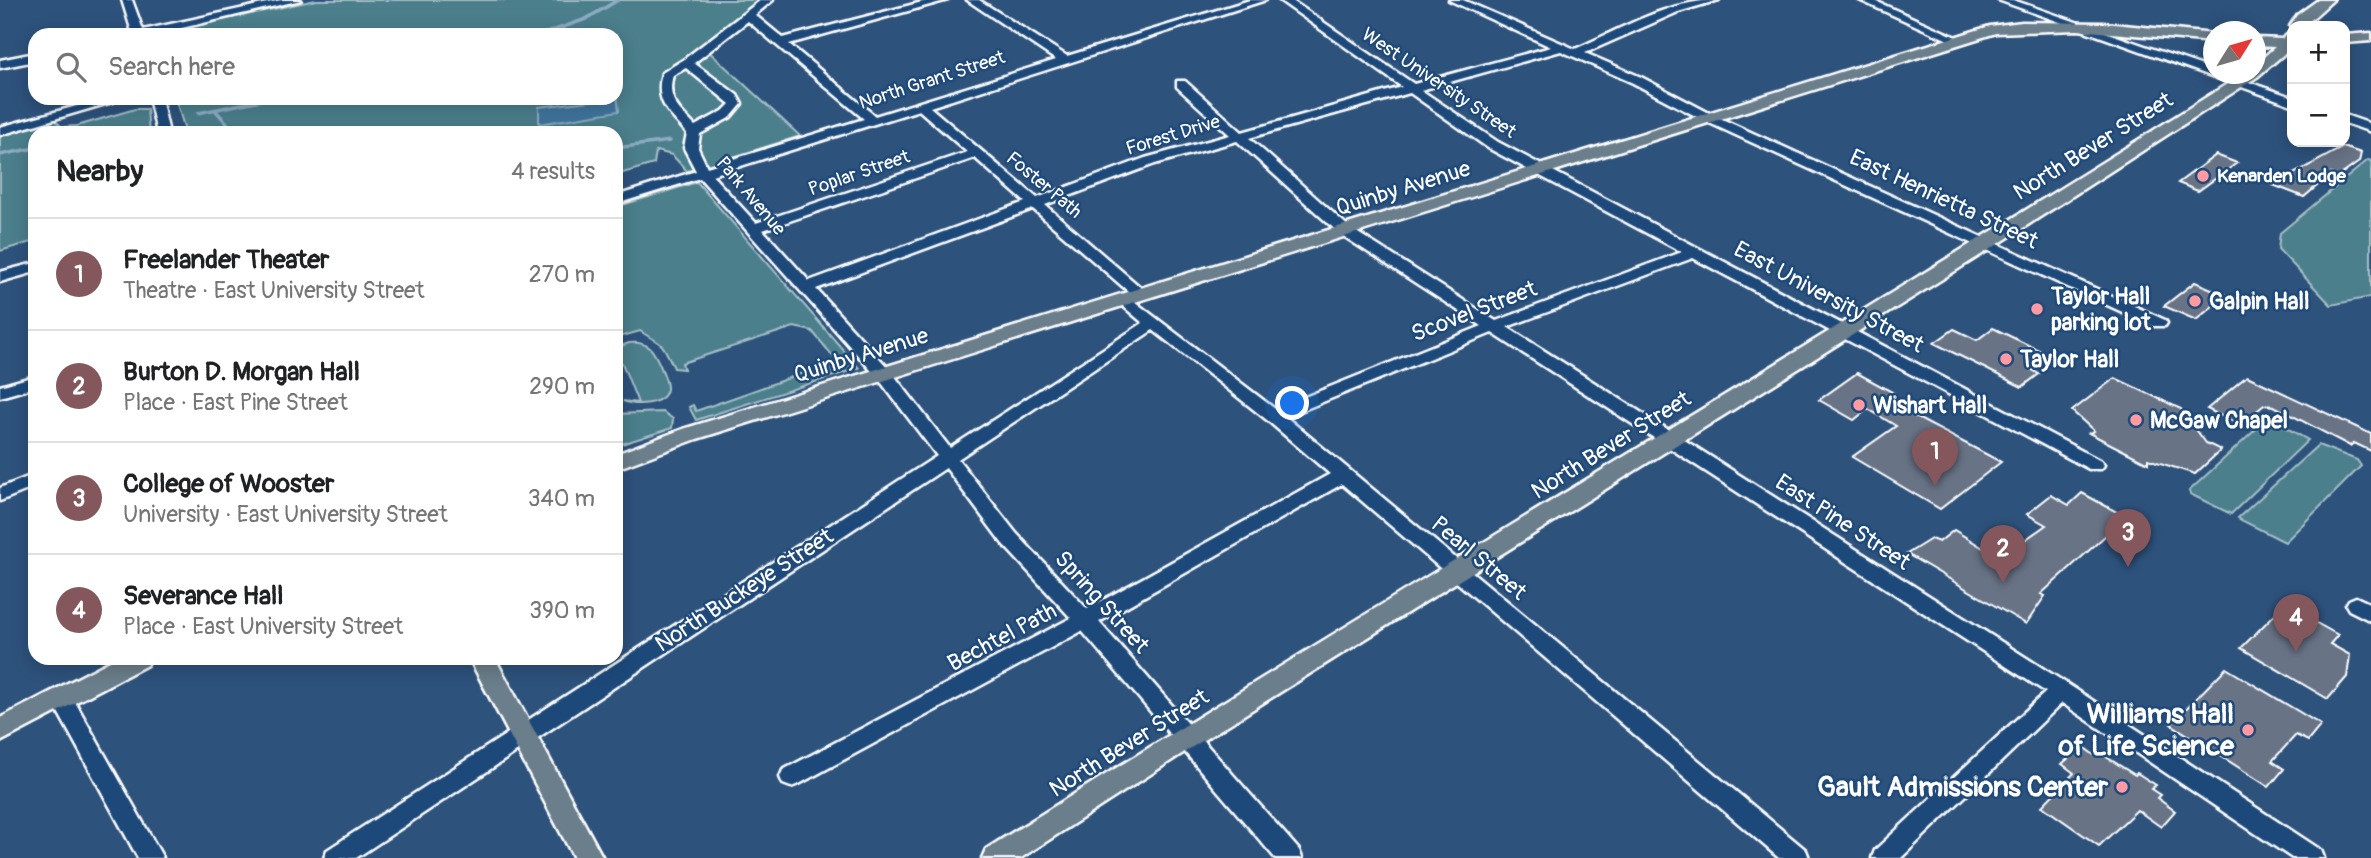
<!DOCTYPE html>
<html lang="en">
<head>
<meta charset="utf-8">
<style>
  body { margin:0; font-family:Pangolin,sans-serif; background:#f6f6f6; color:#202124 }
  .controls { position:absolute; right:21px; top:21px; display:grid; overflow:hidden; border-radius:14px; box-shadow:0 4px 18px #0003 }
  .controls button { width:63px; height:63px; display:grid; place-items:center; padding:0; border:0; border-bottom:2px solid #e0e0e0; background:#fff; color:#202124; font:35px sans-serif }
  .compass { position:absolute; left:2203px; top:21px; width:63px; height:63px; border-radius:50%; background:#fff; box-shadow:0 4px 18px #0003; rotate:53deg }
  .you { position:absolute; left:1293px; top:404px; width:24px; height:24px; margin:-18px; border:5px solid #fff; border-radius:50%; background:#1a73e8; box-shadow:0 0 0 10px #1a73e833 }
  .badge { display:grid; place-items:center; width:46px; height:46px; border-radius:50%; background:#84575d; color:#fff; font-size:23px; font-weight:700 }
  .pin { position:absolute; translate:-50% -58px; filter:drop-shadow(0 2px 4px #0008) }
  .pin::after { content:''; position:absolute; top:37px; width:24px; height:21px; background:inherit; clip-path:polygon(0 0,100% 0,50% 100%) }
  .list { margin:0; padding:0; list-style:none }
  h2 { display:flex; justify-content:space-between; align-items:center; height:91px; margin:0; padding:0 28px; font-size:30px }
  h2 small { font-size:23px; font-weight:400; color:#757577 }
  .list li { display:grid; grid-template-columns:46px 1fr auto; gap:21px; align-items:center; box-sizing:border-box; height:112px; padding:0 28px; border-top:2px solid #e0e0e0 }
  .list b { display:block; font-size:26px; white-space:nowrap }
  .list p { margin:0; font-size:23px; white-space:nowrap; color:#757577 }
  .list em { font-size:23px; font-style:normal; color:#757577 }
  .icon { flex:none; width:38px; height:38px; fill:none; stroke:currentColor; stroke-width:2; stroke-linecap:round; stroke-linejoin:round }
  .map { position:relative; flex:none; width:2371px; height:858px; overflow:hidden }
  .search { position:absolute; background:#fff; box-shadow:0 4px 18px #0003; left:28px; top:28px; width:595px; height:77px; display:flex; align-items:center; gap:18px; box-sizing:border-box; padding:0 24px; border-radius:21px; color:#757577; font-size:26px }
  .panel { position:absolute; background:#fff; box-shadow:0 4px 18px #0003; left:28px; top:126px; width:595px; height:539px; border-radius:21px }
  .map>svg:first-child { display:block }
  .green { fill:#4c7f8c; stroke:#a6bfc6; stroke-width:2 }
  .water { fill:#40759d; stroke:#8cacc4; stroke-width:2 }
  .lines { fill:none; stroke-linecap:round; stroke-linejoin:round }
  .stream { stroke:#8cacc4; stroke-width:3.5 }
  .building { fill:#677386; stroke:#fff; stroke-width:2 }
  .minor-casing { stroke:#fff; stroke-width:5 }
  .major-casing { stroke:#fff; stroke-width:5 }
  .minor { fill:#1f4a7a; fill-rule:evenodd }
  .major { fill:#6b7e8b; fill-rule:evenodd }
  .poi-dot { fill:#ff9aa2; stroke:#1f4a7a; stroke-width:2.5 }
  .labels { text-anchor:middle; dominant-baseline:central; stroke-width:5; stroke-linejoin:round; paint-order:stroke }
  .far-street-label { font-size:19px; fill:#fff; stroke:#1f4a7a }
  .far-poi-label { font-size:19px; font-weight:bold; fill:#fff; stroke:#1f4a7a; text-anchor:start }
  .street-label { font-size:23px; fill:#fff; stroke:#1f4a7a }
  .poi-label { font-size:23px; font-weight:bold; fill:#fff; stroke:#1f4a7a; text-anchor:start }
  .near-poi-label { font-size:28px; font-weight:bold; fill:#fff; stroke:#1f4a7a; text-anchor:end }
</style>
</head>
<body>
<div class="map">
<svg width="2371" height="858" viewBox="0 0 2371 858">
  <rect width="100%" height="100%" fill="#2d527c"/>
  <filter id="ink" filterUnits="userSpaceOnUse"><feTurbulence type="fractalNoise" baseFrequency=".0143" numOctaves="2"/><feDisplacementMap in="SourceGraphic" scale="14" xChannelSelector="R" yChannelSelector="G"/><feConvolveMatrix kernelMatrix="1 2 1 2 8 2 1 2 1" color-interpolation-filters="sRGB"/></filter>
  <g filter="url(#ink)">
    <path class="green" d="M316,0H768L703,46L800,136L687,171L672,155L656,151L654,164L616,175V133H186L175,98H616V35L157,34Z
      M135,109H147L149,133H35V241L0,251V134L55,120L62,127L77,126Z
      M2368,160L2371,161V297L2331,305L2278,249L2280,233Z
      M697,182L859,368L696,420L689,407L693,405L696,411L837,361L812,331L794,327L682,363L684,369L674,368C660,338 664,347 640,331L616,338V207Z
      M629,343C637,342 644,343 650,348C656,354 668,381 667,389C664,406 635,406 623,401L638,403L622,363H616V348Z
      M663,412L673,419L672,428L616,446V414Z
      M2266,420L2274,421L2308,440L2231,514L2190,494L2189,491Z
      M2318,445L2357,460L2361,466L2285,542L2241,520L2238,518Z"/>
    <path class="water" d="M617,95L619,111L539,124V107L616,98Z"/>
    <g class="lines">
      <path class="stream" d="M541,35L586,19L618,0
        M216,111L227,123L224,133
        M198,113L271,98
        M109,133L121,130
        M616,148L670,141
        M0,155L35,148"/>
    </g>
    <path class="building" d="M2343,147L2361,153L2359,162L2338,177L2331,174L2304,197L2273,185Z
      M2216,155L2237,163L2198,191L2178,183Z
      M2195,282L2226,295L2196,320L2164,306Z
      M1993,328L2051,356L2032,370L2039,374L2022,387L1934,343L1954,329L1977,340Z
      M1857,373L1894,393L1883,400L2001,462L1940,509L1852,457L1896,426L1868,409L1854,420L1819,400Z
      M2247,376L2371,434V451L2354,443L2350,446L2274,406L2264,405L2240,425L2207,409Z
      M2115,378L2181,409L2206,443L2221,450L2195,474L2148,459V463L2089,433L2094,431L2072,411Z
      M2082,493L2126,517L2041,594L2045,596L2026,624L1907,554L1931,539L1939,542L1954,530L1993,554L2006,543L2015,547L2046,525L2027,514L2051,495L2069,505Z
      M2284,605L2338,635L2330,644L2350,655L2347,677L2328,699L2241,648Z
      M2226,668L2321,725L2308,741L2296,735L2272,761L2284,769L2269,787L2171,724Z
      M2073,745L2082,746L2094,755H2103L2135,775L2137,773L2156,785L2151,789L2160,795L2157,798L2175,811L2161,827L2137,810L2099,846L2042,806L2074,773L2062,764L2071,756Z"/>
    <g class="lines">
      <g class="minor-casing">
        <path id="minor" d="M122,0H132L143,30L281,0H301L152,35H130L132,32Z
          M761,0H773L755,15L783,38L930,0H948L789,44L875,116L1056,60L967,0H979L1067,56L1250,0H1266L930,107L1037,198L1145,158L1230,135L1177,87V81H1185L1242,132L1402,87L1279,0H1291L1414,84L1551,47L1449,0H1463L1575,49C1621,29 1669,0 1719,0L1678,12L1585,53L1641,77L1713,115L2165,320L2167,323L2165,326H2153L1705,121L1633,83L1561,51L1421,90L1498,142L2101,461L2104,465L2101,469H2089L1693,258L1507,327L2069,685L2321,850L2324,858H2292L2062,703L1901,858H1872L1875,850L2046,692L1492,333L1286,417L1806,850L1809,858H1779L1342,484L1099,622L1299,850L1302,858H1275L1082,631L799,784L791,787L783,784L780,777L783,770L1071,618L1002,543L946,468L356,858H324L327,850L937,456L878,378L700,178L616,204V196L696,171L684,148L687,133C669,113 654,102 662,73L683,60ZM748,21L864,119L707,167L698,148L700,134L731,117L742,104L737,95L694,63ZM686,68L730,104L723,111L695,126C679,109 666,100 673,75ZM1410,93L1488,148L1682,252L1496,321L1350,228L1249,138ZM919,110L967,152L756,223L712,175ZM1237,141L1340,234L1482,326L1275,409L1130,298L1125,296L1117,301L1143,323L950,448L890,370L816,289L1033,209L1136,298H1146L1149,295L1146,292L1045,205L1155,164ZM975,158L1025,202L809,281L763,230ZM1153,330L1267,420L1330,474L1087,609L1016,533L958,459Z
          M1859,0H1873L1965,41L1955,43Z
          M1998,0H2013L2214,70V74H2225L2292,97V105Z
          M35,53V61L0,68V60Z
          M106,98H126L0,135V127Z
          M149,98H161L169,133H157Z
          M2345,115L2371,124V132L2345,123Z
          M35,263V272L0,282V272Z
          M35,376V387L0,397V386Z
          M35,474V487L0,501V488Z
          M2356,597L2371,604V621L2349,610L2346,605L2349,600Z
          M62,690L70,693L163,858H138L51,699L54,693Z"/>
      </g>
      <g class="major-casing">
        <path id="major" d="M2318,0H2333L2304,26H2292V29L2290,26L2297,15Z
          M2022,22L2104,23L2214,34V42L2077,30L1996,33L697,439L616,469V454L683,429L1990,26Z
          M2292,31V47L2257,77L1992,248L1194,746L1021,858H982L986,849C1403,588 1827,337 2243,74H2256V64L2275,47L2256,46V38L2282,39Z
          M2371,33V41L2345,43V35Z
          M116,658H151L147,665L0,742V718Z
          M469,658H495L603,858H574Z"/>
      </g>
      <use href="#minor" class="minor"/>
      <use href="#major" class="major"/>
    </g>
  </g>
  <g class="poi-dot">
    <circle cx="2203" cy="176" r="7"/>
    <circle cx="2195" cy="301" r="7"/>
    <circle cx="2037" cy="309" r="7"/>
    <circle cx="2006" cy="359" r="7"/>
    <circle cx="1859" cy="405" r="7"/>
    <circle cx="2136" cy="420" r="7"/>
    <circle cx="2248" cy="730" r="7"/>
    <circle cx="2122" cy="787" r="7"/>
  </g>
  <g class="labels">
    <g class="far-street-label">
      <text transform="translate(932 80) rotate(-18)">North Grant Street</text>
      <text transform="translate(1439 83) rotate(34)">West University Street</text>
      <text transform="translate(1173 135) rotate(-17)">Forest Drive</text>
      <text transform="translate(859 173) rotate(-19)">Poplar Street</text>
      <text transform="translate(1044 185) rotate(40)">Foster Path</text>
      <text transform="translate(751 196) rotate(50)">Park Avenue</text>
    </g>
    <g class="far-poi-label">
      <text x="2217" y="176">Kenarden Lodge</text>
    </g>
    <g class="street-label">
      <text transform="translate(2093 146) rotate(-32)">North Bever Street</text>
      <text transform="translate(1403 188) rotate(-17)">Quinby Avenue</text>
      <text transform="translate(1944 199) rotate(25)">East Henrietta Street</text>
      <text transform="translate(1829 297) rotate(28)">East University Street</text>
      <text transform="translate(1474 311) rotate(-21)">Scovel Street</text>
      <text transform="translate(861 355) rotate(-17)">Quinby Avenue</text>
      <text transform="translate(1611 445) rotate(-32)">North Bever Street</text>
      <text transform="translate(1843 522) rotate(33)">East Pine Street</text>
      <text transform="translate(1479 558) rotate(40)">Pearl Street</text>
      <text transform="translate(744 590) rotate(-33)">North Buckeye Street</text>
      <text transform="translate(1102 602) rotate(48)">Spring Street</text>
      <text transform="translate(1002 637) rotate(-28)">Bechtel Path</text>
      <text transform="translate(1129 743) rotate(-32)">North Bever Street</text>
    </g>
    <g class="poi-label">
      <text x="2051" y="296">Taylor Hall<tspan x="2051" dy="26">parking lot</tspan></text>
      <text x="2209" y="301">Galpin Hall</text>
      <text x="2020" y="359">Taylor Hall</text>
      <text x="1873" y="405">Wishart Hall</text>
      <text x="2150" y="420">McGaw Chapel</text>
    </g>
    <g class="near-poi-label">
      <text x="2234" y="714">Williams Hall<tspan x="2234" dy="32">of Life Science</tspan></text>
      <text x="2108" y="787">Gault Admissions Center</text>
    </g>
  </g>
</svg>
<div class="controls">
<button>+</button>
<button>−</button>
</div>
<svg class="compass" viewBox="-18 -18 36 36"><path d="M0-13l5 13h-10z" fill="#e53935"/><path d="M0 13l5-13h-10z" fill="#757577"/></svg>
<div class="you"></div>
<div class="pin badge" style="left:1935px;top:486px">1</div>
<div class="pin badge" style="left:2003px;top:583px">2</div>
<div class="pin badge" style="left:2128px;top:567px">3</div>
<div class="pin badge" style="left:2296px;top:652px">4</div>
<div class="search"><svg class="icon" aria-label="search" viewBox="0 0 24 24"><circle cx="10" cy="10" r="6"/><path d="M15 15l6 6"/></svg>Search here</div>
<section class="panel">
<h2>Nearby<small>4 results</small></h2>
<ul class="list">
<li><span class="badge">1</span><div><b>Freelander Theater</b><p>Theatre · East University Street</p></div><em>270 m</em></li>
<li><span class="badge">2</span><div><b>Burton D. Morgan Hall</b><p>Place · East Pine Street</p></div><em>290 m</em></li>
<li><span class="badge">3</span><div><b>College of Wooster</b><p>University · East University Street</p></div><em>340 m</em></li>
<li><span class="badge">4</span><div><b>Severance Hall</b><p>Place · East University Street</p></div><em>390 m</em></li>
</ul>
</section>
</div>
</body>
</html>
